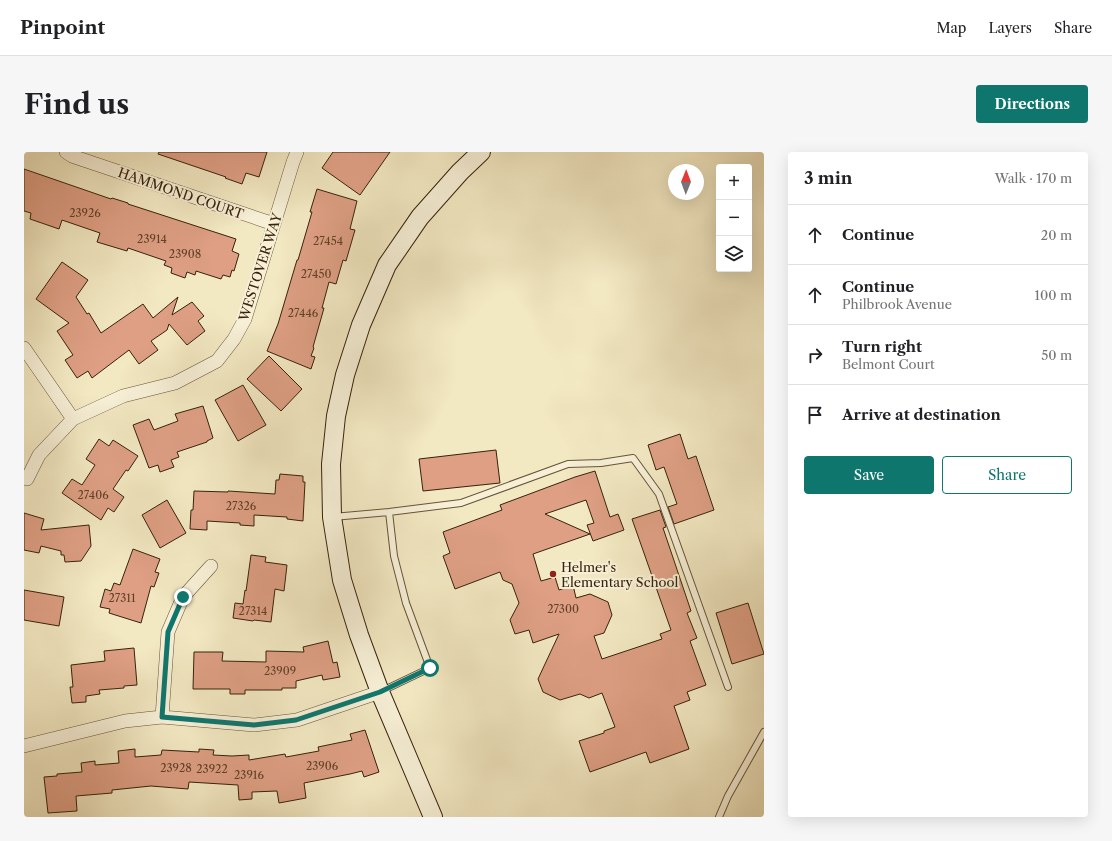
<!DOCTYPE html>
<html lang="en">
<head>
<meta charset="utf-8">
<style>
  body { margin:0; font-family:"Libre Caslon Text",serif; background:#f6f6f6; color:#202124 }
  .controls { position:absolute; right:12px; top:12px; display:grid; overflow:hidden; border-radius:4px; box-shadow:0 4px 16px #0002 }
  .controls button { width:36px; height:36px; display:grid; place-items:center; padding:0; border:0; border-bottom:1px solid #e0e0e0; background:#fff; color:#202124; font:20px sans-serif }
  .compass { position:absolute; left:644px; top:12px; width:36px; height:36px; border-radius:50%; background:#fff; box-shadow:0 4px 16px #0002; rotate:1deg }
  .stop { position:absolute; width:12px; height:12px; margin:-9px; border:3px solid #0f766e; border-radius:50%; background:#fff }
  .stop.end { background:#0f766e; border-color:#fff; box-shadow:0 1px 4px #0008 }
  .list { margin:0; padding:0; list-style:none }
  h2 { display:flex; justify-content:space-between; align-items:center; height:52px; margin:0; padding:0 16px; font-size:17px }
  h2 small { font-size:13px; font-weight:400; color:#757577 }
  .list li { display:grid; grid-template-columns:26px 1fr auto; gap:12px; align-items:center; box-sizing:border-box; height:60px; padding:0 16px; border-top:1px solid #e0e0e0 }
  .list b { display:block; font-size:15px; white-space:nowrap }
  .list p { margin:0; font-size:13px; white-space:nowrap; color:#757577 }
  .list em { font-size:13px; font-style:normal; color:#757577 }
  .actions { display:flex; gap:8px; padding:12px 16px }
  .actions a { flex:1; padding:9px 0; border:1px solid #0f766e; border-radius:4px; text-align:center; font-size:14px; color:#0f766e }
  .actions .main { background:#0f766e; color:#fff }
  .icon { flex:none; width:22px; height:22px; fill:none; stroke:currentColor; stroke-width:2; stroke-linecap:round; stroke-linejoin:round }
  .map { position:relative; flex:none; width:740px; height:665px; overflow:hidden; border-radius:4px }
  header { display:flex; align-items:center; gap:24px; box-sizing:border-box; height:56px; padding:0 20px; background:#fff; border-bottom:1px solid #e0e0e0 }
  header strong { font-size:19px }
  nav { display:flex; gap:22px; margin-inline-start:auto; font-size:14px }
  .intro { display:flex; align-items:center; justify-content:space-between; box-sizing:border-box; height:96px; padding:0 24px }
  h1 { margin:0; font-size:28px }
  .button { padding:10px 18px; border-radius:4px; background:#0f766e; color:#fff; font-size:14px; font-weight:700 }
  main { display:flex; gap:24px; padding:0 24px }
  aside { flex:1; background:#fff; border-radius:4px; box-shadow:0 4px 16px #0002 }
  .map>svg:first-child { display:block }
  .building { fill:#de9f84; stroke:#37220a }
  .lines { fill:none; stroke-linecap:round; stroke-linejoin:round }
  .lane-casing { stroke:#665438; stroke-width:8 }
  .street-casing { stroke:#665438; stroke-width:14 }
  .secondary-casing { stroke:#37220a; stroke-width:20 }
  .lane { stroke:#f7f0d7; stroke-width:6 }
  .street { stroke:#f7f0d7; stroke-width:13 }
  .secondary { stroke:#f7f0d7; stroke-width:18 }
  .route { stroke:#0f766e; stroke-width:5 }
  .poi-dot { fill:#8f2418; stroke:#f7f0d7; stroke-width:1.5 }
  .labels { text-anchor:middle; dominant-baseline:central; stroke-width:4; stroke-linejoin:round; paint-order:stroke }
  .number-label { font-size:11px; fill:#614128 }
  .street-label { font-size:13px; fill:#37220a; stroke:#f7f0d7 }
  .poi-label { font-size:13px; fill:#37220a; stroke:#f7f0d7; text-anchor:start }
</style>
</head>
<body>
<header>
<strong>Pinpoint</strong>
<nav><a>Map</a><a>Layers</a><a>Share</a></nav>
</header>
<div class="intro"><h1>Find us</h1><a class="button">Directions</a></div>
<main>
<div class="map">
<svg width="740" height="665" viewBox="0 0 740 665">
  <rect width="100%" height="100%" fill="#f2e8c2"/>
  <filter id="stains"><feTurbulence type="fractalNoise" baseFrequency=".005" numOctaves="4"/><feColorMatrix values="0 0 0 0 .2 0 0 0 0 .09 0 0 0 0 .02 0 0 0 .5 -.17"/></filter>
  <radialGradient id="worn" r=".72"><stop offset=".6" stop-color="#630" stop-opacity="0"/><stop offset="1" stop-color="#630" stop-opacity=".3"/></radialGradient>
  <path class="building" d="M135,0H243L235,25L222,21L218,32L201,26L202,25L134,2Z
    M309,0H366L336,43L298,16Z
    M0,17L87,47L88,46L104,51V52L212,87L208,99L215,102L210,119L208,118L206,125L199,123L197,127L172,119L171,123L163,120L161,126L147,121L148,116L140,113L142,109L104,96L103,99L73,90L76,81L38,68L35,77L6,67L7,61L0,59Z
    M293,37L333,49L326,77L331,78L322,109L319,108L312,132L305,130L298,156H300L289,195L290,196L287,204L291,205L287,217L243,199L254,172L273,108H274L288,60H286Z
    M38,110L64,128L52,145L63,162L65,161L77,181L119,152L129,166L154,145L148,163L168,150L180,164L174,169L181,179L163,193L145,172L143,178L127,189L134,198L115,212L105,198L68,226L64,219L53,226L41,208L49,203L33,179L45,171L12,147Z
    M245,204L278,237L257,259L223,227Z
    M219,233L242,273L214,289L191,248Z
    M179,254L189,286L183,289V290L153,300L155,305L147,308L150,315L136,320L134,313L125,316L109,273L125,267L130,278L154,269L151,262Z
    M656,282L664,307L672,304L690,358L650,372L644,355L653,352L640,315L632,318L624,293Z
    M75,287L85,294L89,288L114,304L104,319L102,318L89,337L100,345L90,360L84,356L77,368L38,341L48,327L58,333L71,313L62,307Z
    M472,298L476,331L399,339L395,307Z
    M571,319L586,365L594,362L600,378L569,389L563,373L570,371L562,348L521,362L566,382L509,402L517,429L531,425L535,438L549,433L552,446L566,442L584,450L588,463L580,481L570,484L578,507L638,487L636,482L647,478L608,367L636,358L642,375L639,376L667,459L663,461L673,486L666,489L682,533L663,540L666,548L650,554L665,597L626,611L622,600L566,620L555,589L580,581V579L591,575L578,541L565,546L556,542L536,548L519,540L514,527L535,482L509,491L505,478L491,482L486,468L495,451L488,432L479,428L476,420L431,437L419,404L426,401L419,380L478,358L476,353L551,325Z
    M256,322L279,324V330H281L279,369L263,367V365L230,363V374L216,373V371L183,369V378L166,377L167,358H169L170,339L204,340V339L251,342L252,328H255Z
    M143,348L162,381L136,396L118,363Z
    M0,361L20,367L17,378L65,373L67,394L57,409L41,410L40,403H37V399L17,394L15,401L0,398Z
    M109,397L136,407L131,420L135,421L130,435L127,434L117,471L85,461L86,457L76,455L81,437L87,439L90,431L96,433Z
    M227,403L242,405L241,410L263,413L260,439L251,437L247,470L230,468L229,469L209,466L211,451L219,452L221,438L222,439Z
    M0,438L40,445L35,474L0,468Z
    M724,451L740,502L708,512L692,461Z
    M304,489L309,511L313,510L316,525L299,528L298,523L272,529V536H258V538H221V542H206V537H169L170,500H199L198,509L242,510V499L280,500L279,495Z
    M110,496L113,533L100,534V536L75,538L76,542L62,544V550L48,551L46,535H49L47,513L81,509L80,499Z
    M341,578L355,620L340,625L338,619L326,622L280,631L282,646L255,651L253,639L228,640V647L215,648L214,633L165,630L164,637L127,634L88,638V641L52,644L53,659L24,661L20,625L33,624V622L58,620L57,611L71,609V613L95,611L94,599L111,597V605L137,603L138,598L175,600V597L190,598L189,603L208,604L225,603V608L261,602L262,605L295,599L294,595L328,588L326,582Z"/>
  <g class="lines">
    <g class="lane-casing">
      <path id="lane" d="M309,365L365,360L437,351L544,312L577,311L609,306L635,342L704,535
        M358,539L406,516L382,451L370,404L365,360
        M695,665L704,644L740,580"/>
    </g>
    <g class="street-casing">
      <path id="street" d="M42,0L48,4L250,72
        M0,196L49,267
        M3,327L15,303L49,267L99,244L151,231L193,209L210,187L221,167L269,10L273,0
        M138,565L144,480L159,445L187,414
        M0,594L101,569L138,565L230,573L273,568L356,540"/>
    </g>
    <g class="secondary-casing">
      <path id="secondary" d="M409,665L356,540L335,483L318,428L308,365L307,312L312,264L321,223L337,173L363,113L396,65L436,20L457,0"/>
    </g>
    <use href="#lane" class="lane"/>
    <use href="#street" class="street"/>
    <use href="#secondary" class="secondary"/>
  </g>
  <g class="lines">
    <path class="route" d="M159,445L144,480L138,565L230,573L272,568L356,540L406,516"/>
  </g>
  <circle class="poi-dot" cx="529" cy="422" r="4"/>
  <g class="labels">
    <g class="number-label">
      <text x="61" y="61">23926</text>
      <text x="128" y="87">23914</text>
      <text x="304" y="89">27454</text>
      <text x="161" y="102">23908</text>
      <text x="292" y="122">27450</text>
      <text x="279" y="161">27446</text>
      <text x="69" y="343">27406</text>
      <text x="217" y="354">27326</text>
      <text x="98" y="446">27311</text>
      <text x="539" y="457">27300</text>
      <text x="229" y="459">27314</text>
      <text x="256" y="519">23909</text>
      <text x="298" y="614">23906</text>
      <text x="152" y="616">23928</text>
      <text x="188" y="617">23922</text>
      <text x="225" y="623">23916</text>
    </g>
    <g class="street-label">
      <text transform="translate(157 41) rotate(19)">HAMMOND COURT</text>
      <text transform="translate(236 115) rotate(-72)">WESTOVER WAY</text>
    </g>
    <g class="poi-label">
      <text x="537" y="415">Helmer's<tspan x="537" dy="15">Elementary School</tspan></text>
    </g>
  </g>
  <rect width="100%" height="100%" filter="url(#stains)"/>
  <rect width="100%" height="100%" fill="url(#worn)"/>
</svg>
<div class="controls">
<button>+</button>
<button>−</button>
<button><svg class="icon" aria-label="layers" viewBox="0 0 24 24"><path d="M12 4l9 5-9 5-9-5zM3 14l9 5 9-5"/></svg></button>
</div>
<svg class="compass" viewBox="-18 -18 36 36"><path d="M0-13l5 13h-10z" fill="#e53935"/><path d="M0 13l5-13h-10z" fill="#757577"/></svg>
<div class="stop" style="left:406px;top:516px"></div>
<div class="stop end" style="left:159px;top:445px"></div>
</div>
<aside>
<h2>3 min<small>Walk · 170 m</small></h2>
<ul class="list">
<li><svg class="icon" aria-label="ahead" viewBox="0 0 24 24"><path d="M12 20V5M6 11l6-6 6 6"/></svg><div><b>Continue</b></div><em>20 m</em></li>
<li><svg class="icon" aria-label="ahead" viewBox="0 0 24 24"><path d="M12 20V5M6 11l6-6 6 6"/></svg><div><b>Continue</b><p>Philbrook Avenue</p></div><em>100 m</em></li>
<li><svg class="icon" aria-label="right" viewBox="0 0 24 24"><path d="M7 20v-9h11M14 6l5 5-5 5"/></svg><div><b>Turn right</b><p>Belmont Court</p></div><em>50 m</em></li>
<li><svg class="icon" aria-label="arrive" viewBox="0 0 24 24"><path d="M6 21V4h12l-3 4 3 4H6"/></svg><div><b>Arrive at destination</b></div></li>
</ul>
<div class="actions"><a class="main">Save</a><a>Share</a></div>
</aside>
</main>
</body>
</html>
